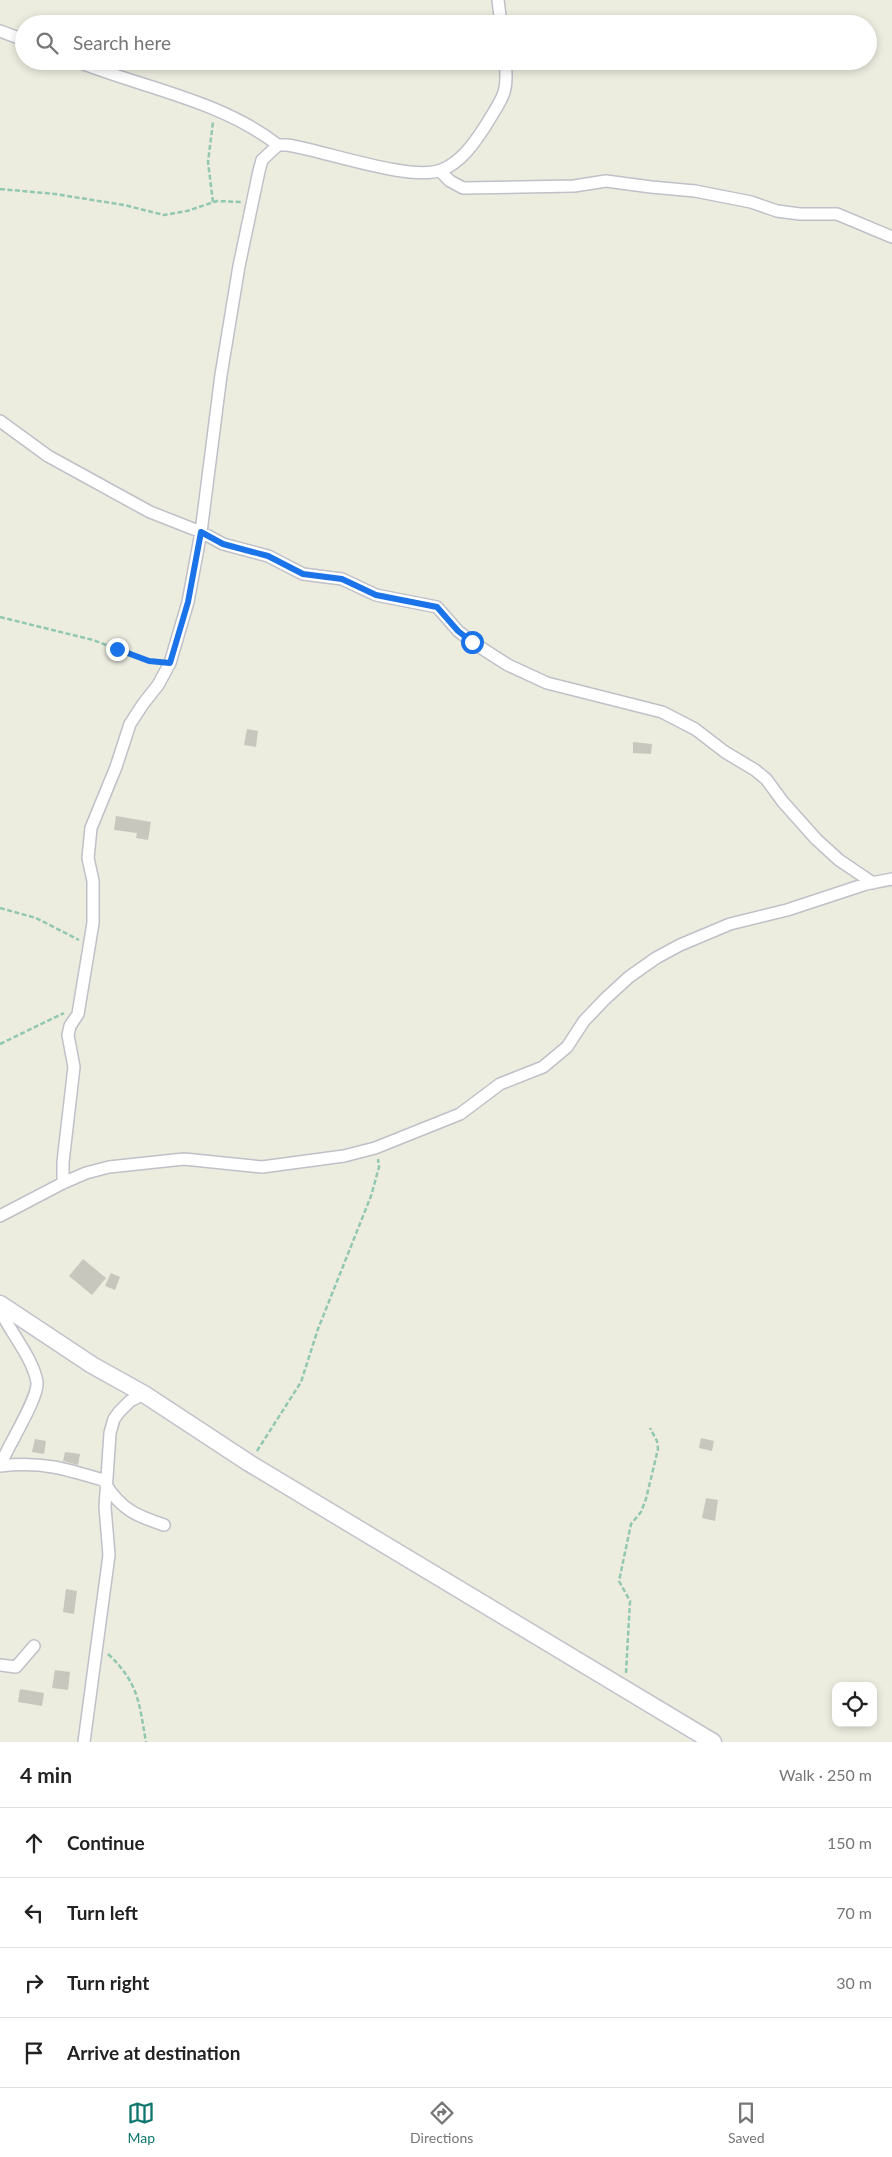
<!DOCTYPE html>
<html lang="en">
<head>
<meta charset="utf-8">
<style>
  body { margin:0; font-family:Lato,sans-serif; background:#f6f6f6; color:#222 }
  .controls { position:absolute; right:15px; bottom:15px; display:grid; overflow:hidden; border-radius:10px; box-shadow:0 2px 8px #0003 }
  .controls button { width:45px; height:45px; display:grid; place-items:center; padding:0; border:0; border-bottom:1px solid #e0e0e0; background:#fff; color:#222; font:25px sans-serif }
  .stop { position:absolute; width:15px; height:15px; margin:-11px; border:4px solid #1a73e8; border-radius:50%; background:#fff }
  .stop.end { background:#1a73e8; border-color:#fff; box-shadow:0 1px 5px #0008 }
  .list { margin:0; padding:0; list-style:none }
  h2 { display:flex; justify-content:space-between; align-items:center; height:65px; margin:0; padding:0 20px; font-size:21px }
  h2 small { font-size:16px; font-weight:400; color:#767676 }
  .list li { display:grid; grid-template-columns:32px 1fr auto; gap:15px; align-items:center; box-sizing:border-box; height:70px; padding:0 20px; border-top:1px solid #e0e0e0 }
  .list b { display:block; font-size:19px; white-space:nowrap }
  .list em { font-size:16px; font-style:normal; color:#767676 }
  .icon { flex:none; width:28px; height:28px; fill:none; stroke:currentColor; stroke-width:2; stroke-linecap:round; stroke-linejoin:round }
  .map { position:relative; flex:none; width:892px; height:1742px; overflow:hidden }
  .search { position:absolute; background:#fff; box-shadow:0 2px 8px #0003; left:15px; right:15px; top:15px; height:55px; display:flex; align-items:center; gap:12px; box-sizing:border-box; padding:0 18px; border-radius:28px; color:#767676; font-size:19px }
  .sheet { height:345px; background:#fff }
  nav { display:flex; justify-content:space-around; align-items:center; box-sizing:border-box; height:70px; border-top:1px solid #e0e0e0; background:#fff; font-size:14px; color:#767676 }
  nav a { display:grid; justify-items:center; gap:2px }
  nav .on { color:#0f766e }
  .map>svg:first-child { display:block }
  .building { fill:#c7c7bd }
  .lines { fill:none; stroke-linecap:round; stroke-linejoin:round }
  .minor-casing { stroke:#bfc0c8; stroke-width:14 }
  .secondary-casing { stroke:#c2c2cc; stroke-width:19 }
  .path { stroke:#92c7b1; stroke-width:2.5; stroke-dasharray:5 2.5; stroke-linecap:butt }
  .minor { stroke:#fff; stroke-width:11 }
  .secondary { stroke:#fff; stroke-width:16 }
  .route { stroke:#1a73e8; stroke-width:6 }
</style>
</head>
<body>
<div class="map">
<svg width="892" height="1742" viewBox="0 0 892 1742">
  <rect width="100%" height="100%" fill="#eceddf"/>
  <path class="building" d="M247,729L258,731L256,747L244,745Z
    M633,742L652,744L651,754L633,753Z
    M116,816L151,822L148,840L136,838L137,833L114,830Z
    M83,1259L106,1278L92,1295L69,1276Z
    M111,1273L120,1277L115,1290L105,1286Z
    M701,1438L714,1441L712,1451L699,1448Z
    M35,1439L46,1441L44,1454L32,1452Z
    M65,1452L80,1454L78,1465L63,1461Z
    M706,1498L718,1500L715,1521L702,1518Z
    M66,1589L77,1591L74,1614L63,1612Z
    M55,1670L70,1672L68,1690L52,1688Z
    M20,1689L44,1693L42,1706L18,1702Z"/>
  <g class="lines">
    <g class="minor-casing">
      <path id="minor" d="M498,0L501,24
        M0,31L24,40
        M76,61C143,88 220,100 278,145
        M440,171L450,181L463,188L574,186L606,181L651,187L695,191L751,202L777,211L800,214H837L892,237
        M0,421L48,456L150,512L201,532L223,544L268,556L303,574L342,579L376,595L437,607L458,631L472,642L508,665L547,683L662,712L695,729L725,752L755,770L766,779L783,802L816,839L839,860L873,883
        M63,1183V1162L74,1067L68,1035L70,1026L78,1014L93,923V881L88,858L91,828L116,767L130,724L143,704L158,685L170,663L188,602L201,532L221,375L239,266L259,171L262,160L278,145H287C323,150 410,182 441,170C461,163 475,142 486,125C502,98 509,94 505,61
        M0,1216L63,1183L86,1173L109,1167L184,1159L262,1167L344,1156L375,1148L460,1114L500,1084L543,1067L567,1047L584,1021L605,999L629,977L656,958L680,945L730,924L787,910L866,884L892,879
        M0,1310C10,1332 33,1358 37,1382C39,1398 7,1447 0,1466
        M0,1466C42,1461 67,1469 106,1481
        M106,1485C122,1510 137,1516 164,1525
        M0,1665L16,1667L34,1646
        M84,1742L109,1555L105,1507L110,1433L114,1419L119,1412L130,1401L144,1394"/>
    </g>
    <g class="secondary-casing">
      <path id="secondary" d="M0,1304L92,1365L144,1394L249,1463L713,1742"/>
    </g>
    <path class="path" d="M0,189L55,194L124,205L164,215L187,211L217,201L242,202
      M213,202L208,162L213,122
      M0,617L93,640L149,661L157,662
      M0,908L36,918L79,940
      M0,1044L64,1013
      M257,1451L301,1382L318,1329L371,1196L379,1167L378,1159
      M108,1654C139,1683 139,1703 146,1742
      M626,1673L630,1601L619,1581L631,1524L641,1512L646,1499L658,1449L657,1441L650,1428"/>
    <use href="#minor" class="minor"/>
    <use href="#secondary" class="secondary"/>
  </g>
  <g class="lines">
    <path class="route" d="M117,649L149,661L170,663L188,602L201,532L223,544L268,556L303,574L342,579L376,595L437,607L458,631L472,642"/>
  </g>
</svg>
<div class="controls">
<button><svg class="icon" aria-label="locate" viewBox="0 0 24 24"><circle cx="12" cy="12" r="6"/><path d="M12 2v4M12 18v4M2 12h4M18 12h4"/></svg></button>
</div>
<div class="stop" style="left:472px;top:642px"></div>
<div class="stop end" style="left:117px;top:649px"></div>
<div class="search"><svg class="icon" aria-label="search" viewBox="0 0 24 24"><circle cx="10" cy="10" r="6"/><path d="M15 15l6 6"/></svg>Search here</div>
</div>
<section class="sheet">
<h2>4 min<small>Walk · 250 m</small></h2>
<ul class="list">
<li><svg class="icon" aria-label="ahead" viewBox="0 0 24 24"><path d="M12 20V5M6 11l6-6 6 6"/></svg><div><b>Continue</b></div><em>150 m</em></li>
<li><svg class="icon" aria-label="left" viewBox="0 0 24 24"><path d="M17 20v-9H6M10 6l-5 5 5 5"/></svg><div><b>Turn left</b></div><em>70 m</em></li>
<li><svg class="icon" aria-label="right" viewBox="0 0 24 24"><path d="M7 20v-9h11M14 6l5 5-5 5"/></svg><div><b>Turn right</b></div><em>30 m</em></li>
<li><svg class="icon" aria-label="arrive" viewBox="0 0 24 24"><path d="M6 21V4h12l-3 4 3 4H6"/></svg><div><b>Arrive at destination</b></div></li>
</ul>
</section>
<nav>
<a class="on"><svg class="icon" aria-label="map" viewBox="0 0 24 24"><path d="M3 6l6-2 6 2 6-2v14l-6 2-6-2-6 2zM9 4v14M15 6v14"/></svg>Map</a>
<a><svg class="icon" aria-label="directions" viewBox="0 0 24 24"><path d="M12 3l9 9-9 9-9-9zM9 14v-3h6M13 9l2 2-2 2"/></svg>Directions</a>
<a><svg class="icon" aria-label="saved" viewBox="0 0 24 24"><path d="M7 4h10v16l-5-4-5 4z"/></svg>Saved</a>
</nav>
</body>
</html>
